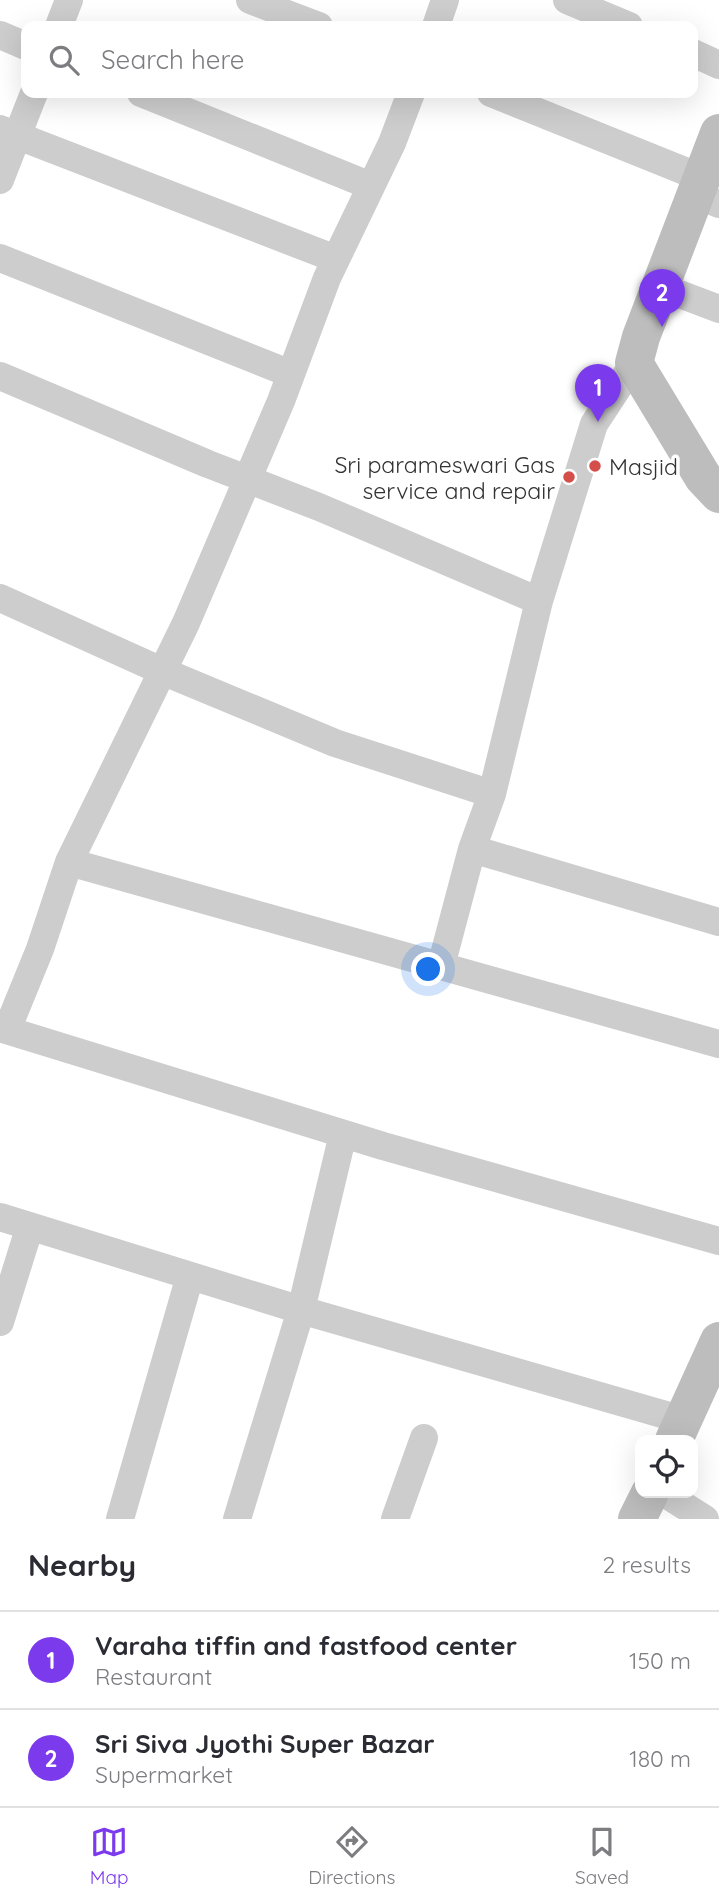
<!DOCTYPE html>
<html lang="en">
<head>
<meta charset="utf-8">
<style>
  body { margin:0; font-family:Quicksand,sans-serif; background:#f7f7f7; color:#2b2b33 }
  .controls { position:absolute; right:21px; bottom:21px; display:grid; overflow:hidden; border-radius:14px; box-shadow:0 7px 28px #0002 }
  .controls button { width:63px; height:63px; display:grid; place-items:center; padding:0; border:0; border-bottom:2px solid #e1e1e2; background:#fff; color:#2b2b33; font:35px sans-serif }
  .you { position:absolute; left:429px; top:970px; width:24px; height:24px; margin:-18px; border:5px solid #fff; border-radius:50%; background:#1a73e8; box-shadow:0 0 0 10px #1a73e833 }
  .badge { display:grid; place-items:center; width:46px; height:46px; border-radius:50%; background:#7c3aed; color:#fff; font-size:23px; font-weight:700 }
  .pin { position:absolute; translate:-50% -58px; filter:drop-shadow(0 2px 4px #0008) }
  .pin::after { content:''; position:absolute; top:37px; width:24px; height:21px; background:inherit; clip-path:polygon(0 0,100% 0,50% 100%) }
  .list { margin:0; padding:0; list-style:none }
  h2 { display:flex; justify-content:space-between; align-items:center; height:91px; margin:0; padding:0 28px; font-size:30px }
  h2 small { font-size:23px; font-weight:400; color:#7c7c81 }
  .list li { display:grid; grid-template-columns:46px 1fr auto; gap:21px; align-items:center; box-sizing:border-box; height:98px; padding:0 28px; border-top:2px solid #e1e1e2 }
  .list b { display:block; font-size:26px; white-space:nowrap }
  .list p { margin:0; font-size:23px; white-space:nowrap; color:#7c7c81 }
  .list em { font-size:23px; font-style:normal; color:#7c7c81 }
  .icon { flex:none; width:38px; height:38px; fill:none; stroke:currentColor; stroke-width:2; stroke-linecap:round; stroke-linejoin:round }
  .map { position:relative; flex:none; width:719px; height:1519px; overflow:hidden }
  .search { position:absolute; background:#fff; box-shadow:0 7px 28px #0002; left:21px; right:21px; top:21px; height:77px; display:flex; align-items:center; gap:18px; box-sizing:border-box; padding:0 24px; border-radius:14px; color:#7c7c81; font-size:26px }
  .sheet { height:287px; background:#fff }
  nav { display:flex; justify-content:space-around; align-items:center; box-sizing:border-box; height:98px; border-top:2px solid #e1e1e2; background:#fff; font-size:19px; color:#7c7c81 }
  nav a { display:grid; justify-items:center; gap:4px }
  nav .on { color:#7c3aed }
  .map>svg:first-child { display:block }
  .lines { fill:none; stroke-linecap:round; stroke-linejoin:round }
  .street { stroke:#cdcdcd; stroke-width:28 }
  .secondary { stroke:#bdbdbd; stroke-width:38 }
  .poi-dot { fill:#d44e4a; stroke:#fff; stroke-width:2.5 }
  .labels { text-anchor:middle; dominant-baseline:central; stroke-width:7; stroke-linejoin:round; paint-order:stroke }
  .poi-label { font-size:23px; fill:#333; stroke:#fff; text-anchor:end }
</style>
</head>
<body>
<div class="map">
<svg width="719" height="1519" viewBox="0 0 719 1519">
  <rect width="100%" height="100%" fill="#fff"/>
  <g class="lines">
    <path class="street" d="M250,0L319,26
      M567,0L629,26
      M59,26L69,0
      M436,26L445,0
      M0,35L26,46
      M693,53L719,65
      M141,93L371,186
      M491,93L702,178
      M0,129L336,259
      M0,180L34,93
      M696,195L719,204
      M0,258L291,374
      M661,287L719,309
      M0,376L208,464L319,507L539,601L594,424L634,363
      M0,598L162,671L335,743L492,794
      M472,849L719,922
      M69,862L719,1044
      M441,966L472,849L492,794L539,601
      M0,1028L383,1146L719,1241
      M7,1030L40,949L69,862L186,623L281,401L327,278L392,143L411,93
      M0,1217L301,1310L683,1420
      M0,1322L30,1226
      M664,1493L705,1519
      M120,1519L190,1276
      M237,1519L301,1310L343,1134
      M395,1519L424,1438"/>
    <path class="secondary" d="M719,133L641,337L634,363L703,477L719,494
      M674,1440L719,1341
      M637,1519L650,1493"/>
  </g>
  <g class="poi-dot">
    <circle cx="595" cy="466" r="7"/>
    <circle cx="569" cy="477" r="7"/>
  </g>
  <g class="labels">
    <g class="poi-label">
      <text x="555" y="464">Sri parameswari Gas<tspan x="555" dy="26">service and repair</tspan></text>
      <text x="609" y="466" text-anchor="start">Masjid</text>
    </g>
  </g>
</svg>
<div class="controls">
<button><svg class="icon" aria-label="locate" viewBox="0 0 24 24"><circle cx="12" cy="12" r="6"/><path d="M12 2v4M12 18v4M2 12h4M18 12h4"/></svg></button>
</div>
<div class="you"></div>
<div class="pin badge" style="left:598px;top:422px">1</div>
<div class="pin badge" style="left:662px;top:327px">2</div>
<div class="search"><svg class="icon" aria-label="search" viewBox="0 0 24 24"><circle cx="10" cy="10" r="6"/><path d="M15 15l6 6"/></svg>Search here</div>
</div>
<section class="sheet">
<h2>Nearby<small>2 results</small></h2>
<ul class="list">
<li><span class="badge">1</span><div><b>Varaha tiffin and fastfood center</b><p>Restaurant</p></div><em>150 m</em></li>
<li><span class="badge">2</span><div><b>Sri Siva Jyothi Super Bazar</b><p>Supermarket</p></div><em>180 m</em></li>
</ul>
</section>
<nav>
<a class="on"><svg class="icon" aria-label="map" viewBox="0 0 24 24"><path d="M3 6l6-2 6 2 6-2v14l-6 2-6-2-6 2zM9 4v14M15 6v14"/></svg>Map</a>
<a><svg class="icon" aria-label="directions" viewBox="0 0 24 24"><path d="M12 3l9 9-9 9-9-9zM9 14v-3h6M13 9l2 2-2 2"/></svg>Directions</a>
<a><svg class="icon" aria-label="saved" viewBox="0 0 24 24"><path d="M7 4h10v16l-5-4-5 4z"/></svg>Saved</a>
</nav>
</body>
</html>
